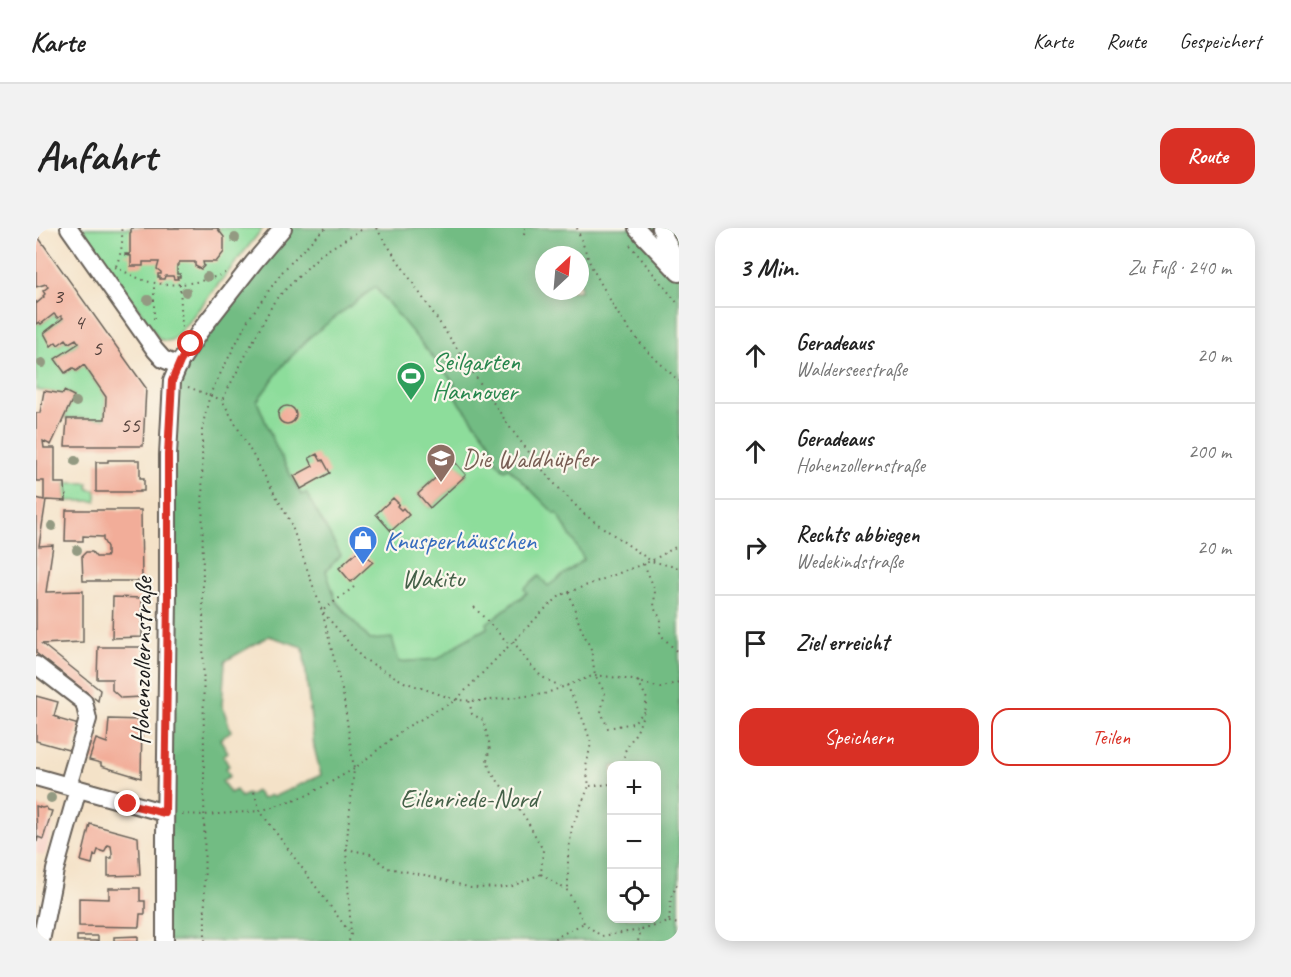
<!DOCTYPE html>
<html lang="de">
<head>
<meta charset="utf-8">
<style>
  body { margin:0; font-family:Caveat,sans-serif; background:#f2f2f2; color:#222 }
  .controls { position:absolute; right:18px; bottom:18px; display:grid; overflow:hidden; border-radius:12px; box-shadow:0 3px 15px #0003 }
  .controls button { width:54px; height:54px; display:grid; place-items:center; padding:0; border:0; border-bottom:2px solid #e0e0e0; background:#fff; color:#222; font:30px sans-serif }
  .compass { position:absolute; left:499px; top:18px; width:54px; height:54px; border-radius:50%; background:#fff; box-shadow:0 3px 15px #0003; rotate:26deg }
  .stop { position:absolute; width:18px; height:18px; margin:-14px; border:4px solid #d93025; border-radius:50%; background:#fff }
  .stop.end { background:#d93025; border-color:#fff; box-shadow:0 2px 6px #0008 }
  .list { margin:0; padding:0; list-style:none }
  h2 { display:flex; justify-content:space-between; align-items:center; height:78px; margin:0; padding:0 24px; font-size:26px }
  h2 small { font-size:20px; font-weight:400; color:#767676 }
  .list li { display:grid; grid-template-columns:39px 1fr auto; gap:18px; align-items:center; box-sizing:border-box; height:96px; padding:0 24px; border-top:2px solid #e0e0e0 }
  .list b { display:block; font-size:22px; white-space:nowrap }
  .list p { margin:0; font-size:20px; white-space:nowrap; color:#767676 }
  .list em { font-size:20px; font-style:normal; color:#767676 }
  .actions { display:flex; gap:12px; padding:18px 24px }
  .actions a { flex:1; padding:14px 0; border:2px solid #d93025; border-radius:18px; text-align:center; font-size:21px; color:#d93025 }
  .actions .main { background:#d93025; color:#fff }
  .icon { flex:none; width:33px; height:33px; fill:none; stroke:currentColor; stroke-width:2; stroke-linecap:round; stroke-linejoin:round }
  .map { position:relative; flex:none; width:643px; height:713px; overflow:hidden; border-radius:18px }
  header { display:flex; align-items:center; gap:36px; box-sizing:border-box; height:84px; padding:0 30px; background:#fff; border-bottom:2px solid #e0e0e0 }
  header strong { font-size:28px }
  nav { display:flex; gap:33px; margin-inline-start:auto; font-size:21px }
  .intro { display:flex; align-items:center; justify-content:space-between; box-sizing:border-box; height:144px; padding:0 36px }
  h1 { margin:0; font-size:42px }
  .button { padding:15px 27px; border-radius:18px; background:#d93025; color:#fff; font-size:21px; font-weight:700 }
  main { display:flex; gap:36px; padding:0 36px }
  aside { flex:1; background:#fff; border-radius:18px; box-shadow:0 3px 15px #0003 }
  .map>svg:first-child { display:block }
  .built { fill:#f7d1c8 }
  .green { fill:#8ddd9b; stroke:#547c5c; stroke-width:1.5; fill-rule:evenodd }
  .forest { fill:#72bc83; stroke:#476c50; stroke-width:1.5; fill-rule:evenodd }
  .building { fill:#f2ad99 }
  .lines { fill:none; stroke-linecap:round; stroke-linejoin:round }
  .minor-casing { stroke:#686158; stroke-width:20 }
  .path { stroke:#686158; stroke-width:2; stroke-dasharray:1.5 4.5; stroke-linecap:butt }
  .minor { stroke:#fff; stroke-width:16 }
  .tree { fill:#939a82 }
  .route { stroke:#d93025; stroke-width:8 }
  .labels { text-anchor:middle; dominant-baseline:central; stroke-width:4.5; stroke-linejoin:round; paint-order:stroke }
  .number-label { font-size:22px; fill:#52403b }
  .leisure-label { font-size:26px; fill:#27864d; stroke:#fbf7ec; text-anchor:start }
  .education-label { font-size:26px; fill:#785e54; stroke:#fbf7ec; text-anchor:start }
  .shop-label { font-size:26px; fill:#366cbe; stroke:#fbf7ec; text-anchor:start }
  .park-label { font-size:26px; fill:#446048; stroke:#fbf7ec }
  .street-label { font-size:26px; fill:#1c1c1c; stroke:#fbf7ec }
</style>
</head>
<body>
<header>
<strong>Karte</strong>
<nav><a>Karte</a><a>Route</a><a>Gespeichert</a></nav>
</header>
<div class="intro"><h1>Anfahrt</h1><a class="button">Route</a></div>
<main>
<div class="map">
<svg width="643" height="713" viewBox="0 0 643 713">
  <rect width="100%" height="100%" fill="#fbf7ec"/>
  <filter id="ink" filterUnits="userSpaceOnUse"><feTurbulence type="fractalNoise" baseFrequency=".0167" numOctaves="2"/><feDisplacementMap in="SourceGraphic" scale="12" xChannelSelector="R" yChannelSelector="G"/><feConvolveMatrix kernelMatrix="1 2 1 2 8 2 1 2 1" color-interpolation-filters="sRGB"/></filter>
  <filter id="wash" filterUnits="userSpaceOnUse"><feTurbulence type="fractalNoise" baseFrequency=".008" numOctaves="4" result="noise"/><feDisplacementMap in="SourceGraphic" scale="24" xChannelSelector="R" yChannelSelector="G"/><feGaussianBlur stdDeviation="1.35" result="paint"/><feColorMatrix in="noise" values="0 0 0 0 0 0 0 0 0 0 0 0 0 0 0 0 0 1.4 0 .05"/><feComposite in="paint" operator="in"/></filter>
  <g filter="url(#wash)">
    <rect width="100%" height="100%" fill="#f4e2c8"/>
    <path class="built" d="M0,591L17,596L10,624L7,628L0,625Z"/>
    <path class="green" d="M46,0H227L150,97L136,112L130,113L123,111C98,73 71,37 46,0Z
      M339,59L419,156L414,162L456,217L451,223L473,240L519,285L521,284L548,331L512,359L503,349L489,361L491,364L451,395V400L424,415L402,431L362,434L334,412L300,373L289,343L270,265L266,268L240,219L221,173L248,136L275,108ZM417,233L430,247L394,280L382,266Z
      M18,86L22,90L25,88L27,90L8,105L15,117L20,114L23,117L30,111L33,115L40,111L43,115L19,131L29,145L37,140L40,143L48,137L70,169L69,191L28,190L38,168L29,163L27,166L0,162V96L3,94L5,96Z
      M29,255H52V260L55,262H60V273H30Z"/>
    <path class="forest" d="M247,0H643V713H129L136,153ZM508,27H544V63H508ZM339,59L419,156L414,162L456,217L451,223L468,242L473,240L519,286L521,285L548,331L512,358L503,348L488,361L491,365L451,395V400L424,415L402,431L363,434L356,410L334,412L300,373L290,343L305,327L270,265L265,267L240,219L221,173L248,136L275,108ZM233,408L267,419L278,519L285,547L237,569L234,567L226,571L220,563L212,568L211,566L205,569L200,562L194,565L186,553L194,548L190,540L193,538L187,528L192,524L184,511L195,503L186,477L189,433ZM576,538H620V690H576Z"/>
    <g id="blocks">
      <path class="building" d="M95,0H181L188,9V24L180,34H167L168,38L165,41L159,38V34H143V37H141V46H144V49H141L142,51H138L137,48H129L128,51H124V49H122V46H125V44L121,41L123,34H107V38H95V28L89,27V26H94V5L95,4Z
        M0,6L110,160L107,218H29L31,191H69L70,169L48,137L40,143L37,140L29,145L19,131L43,115L40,111L33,115L30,111L22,117L20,114L15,118L8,105L27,90L25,88L22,90L18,86L5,96L3,94L0,96V73L1,75L8,69L7,68L9,66L7,63L12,59L10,56L0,59Z
        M8,163L27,166L28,163L38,168L15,217L7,213L8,220H19V255H29L30,273L10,272L3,318L17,317L10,364L47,363V414L6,416L64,462L62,473L0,425V270L8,272V253H0V185H4Z
        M242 187a9 9 0 1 1 18 0a9 9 0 1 1-18 0Z
        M281,226L285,233L287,232L294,245L265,261L258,248L277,238L273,230Z
        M72,232H104V250H108V263H104V264H60V234H72Z
        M418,233L430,247L394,280L382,266Z
        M357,270L363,276L361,278L365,282L367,280L373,287L355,303L340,286Z
        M30,282H105L106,353H47L46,328L50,324H56L60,329H70L71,327V319L67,312V309L47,308V313H29Z
        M324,321L337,334L315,354L303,340Z
        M77,369L106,370V409L76,410Z
        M62,419H106V469L85,470L76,462V451H61Z
        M0,468L22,474L18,488L23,490L22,491L43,497L36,523L0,513Z
        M73,491L106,492L105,550L65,538V535L53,532L60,511L71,515Z
        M0,578L6,580L10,579L12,582L16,583L7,611L2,609L1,614Z
        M54,596L102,609L104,647L72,648V630H76V625L75,618L72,617L68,624L62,622L60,628L58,627L56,636L45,633Z
        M73,660H104V673H109V686H104L103,699L43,698V670L73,671Z
        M41,708H62V713H41Z
        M102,708V713H78V709Z"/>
    </g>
  </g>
  <g filter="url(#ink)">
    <use href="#blocks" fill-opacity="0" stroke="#686158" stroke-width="1.5"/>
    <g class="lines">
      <g class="minor-casing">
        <path id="minor" d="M33,0L119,122L127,131L143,138
          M601,0L606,6L643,45
          M624,0L643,38
          M0,437L48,474L52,491L32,558
          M0,549L129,585
          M5,713L19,642L42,561
          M129,713V607L132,368V227L136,153L144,134L164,103L218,34L247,0"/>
      </g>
      <path class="path" d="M340,0L475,201L513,250L549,287L615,333L643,340
        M541,0L555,38L585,91L611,123L643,153
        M488,7L489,0
        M594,17L643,77
        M80,38C85,26 88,13 85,0
        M79,39C92,45 105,53 119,55C143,59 167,54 189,45
        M144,56L146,102
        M118,91V55
        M152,159L186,172
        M608,336L619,362L618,380L625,391L624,406L643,426
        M318,359L286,383L326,430L368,454L420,472L446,473L508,466L559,447L597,452L624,460L643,454
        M533,364L544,398L555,421L559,447L569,465L565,484L572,500L597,495L608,484L602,501L589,523L587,538
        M438,379L474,417
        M477,413L492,434L506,449L524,458
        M602,453L611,471L608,484
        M531,457L548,494L555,515L550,539L553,558L536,599L532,629V663
        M554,558L576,556
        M218,564L224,583L314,705
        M146,586L168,587L224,583L272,567L318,541L369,500L420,472L510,380L525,367L615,333L643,317
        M310,621L335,626L351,640L394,648L435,660L474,659L505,646L507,622L489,589L455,544L451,533L454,518L447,492L436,486L433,472
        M505,646L532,663L548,695L565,708L605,702
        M633,694L643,696
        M169,713L166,200L174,166L212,92L246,44L282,6L290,0
        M313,713L315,706L310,621L318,541L307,466L286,383L254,293L186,172L239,72L285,26L328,0
        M513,713L548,695
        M602,713L605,702L633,694L635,669L643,653"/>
      <use href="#minor" class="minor"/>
    </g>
    <g class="tree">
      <circle cx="199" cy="10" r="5"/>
      <circle cx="171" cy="49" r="5"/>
      <circle cx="150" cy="64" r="5"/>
      <circle cx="112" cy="72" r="5"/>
      <circle cx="6" cy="135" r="5"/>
      <circle cx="40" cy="174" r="5"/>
      <circle cx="39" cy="233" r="5"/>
      <circle cx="16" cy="298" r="5"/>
      <circle cx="41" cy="322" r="5"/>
      <circle cx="15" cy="570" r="5"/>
    </g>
  </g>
  <g class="lines" filter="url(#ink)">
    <path class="route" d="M92,576L129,585L132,368V227L136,153L144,134L155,116"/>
  </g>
  <defs>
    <g id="stadium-pin" transform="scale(1.5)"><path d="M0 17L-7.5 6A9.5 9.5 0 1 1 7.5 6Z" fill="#2e9e5b" stroke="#fbf7ec"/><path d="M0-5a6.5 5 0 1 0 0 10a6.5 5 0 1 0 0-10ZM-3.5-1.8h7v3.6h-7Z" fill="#fff"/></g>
    <g id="school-pin" transform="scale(1.5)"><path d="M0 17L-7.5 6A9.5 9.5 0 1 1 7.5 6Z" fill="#8d6e63" stroke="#fbf7ec"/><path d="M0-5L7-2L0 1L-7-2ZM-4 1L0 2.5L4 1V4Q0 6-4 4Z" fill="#fff"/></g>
    <g id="shop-pin" transform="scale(1.5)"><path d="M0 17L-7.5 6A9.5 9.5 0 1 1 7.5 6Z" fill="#3f7fe0" stroke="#fbf7ec"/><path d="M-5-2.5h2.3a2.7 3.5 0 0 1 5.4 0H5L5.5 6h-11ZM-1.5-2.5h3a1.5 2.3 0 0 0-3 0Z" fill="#fff"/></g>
  </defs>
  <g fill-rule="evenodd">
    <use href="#stadium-pin" x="375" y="148"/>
    <use href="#school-pin" x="405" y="230"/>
    <use href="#shop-pin" x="327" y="312"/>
  </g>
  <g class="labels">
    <g class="number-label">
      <text x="22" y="68">3</text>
      <text x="43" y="94">4</text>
      <text x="61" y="120">5</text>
      <text x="94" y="197">55</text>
    </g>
    <g class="leisure-label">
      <text x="396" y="133">Seilgarten<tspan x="396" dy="30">Hannover</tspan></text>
    </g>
    <g class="education-label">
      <text x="426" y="230">Die Waldhüpfer</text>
    </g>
    <g class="shop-label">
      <text x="348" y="312">Knusperhäuschen</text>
    </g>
    <g class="park-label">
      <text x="397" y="350">Wakitu</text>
      <text x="433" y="570">Eilenriede-Nord</text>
    </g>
    <g class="street-label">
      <text transform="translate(106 433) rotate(-89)">Hohenzollernstraße</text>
    </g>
  </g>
</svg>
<div class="controls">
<button>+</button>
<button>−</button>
<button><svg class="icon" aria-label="locate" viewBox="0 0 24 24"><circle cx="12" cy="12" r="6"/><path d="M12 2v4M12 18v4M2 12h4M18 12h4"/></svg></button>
</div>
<svg class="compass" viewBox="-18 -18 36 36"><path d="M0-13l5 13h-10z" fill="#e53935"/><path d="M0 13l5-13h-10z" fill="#767676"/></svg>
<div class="stop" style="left:155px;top:116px"></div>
<div class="stop end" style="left:92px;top:576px"></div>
</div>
<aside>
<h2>3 Min.<small>Zu Fuß · 240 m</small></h2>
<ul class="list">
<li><svg class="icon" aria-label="ahead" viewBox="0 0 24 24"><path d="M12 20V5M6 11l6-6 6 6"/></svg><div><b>Geradeaus</b><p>Walderseestraße</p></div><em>20 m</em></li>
<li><svg class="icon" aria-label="ahead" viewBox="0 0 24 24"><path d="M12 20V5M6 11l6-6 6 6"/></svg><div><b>Geradeaus</b><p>Hohenzollernstraße</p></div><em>200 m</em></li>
<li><svg class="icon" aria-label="right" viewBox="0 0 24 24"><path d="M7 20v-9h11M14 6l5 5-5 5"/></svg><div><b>Rechts abbiegen</b><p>Wedekindstraße</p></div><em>20 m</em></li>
<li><svg class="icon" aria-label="arrive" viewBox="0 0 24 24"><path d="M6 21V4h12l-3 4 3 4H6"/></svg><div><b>Ziel erreicht</b></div></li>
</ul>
<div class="actions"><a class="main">Speichern</a><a>Teilen</a></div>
</aside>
</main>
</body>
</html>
